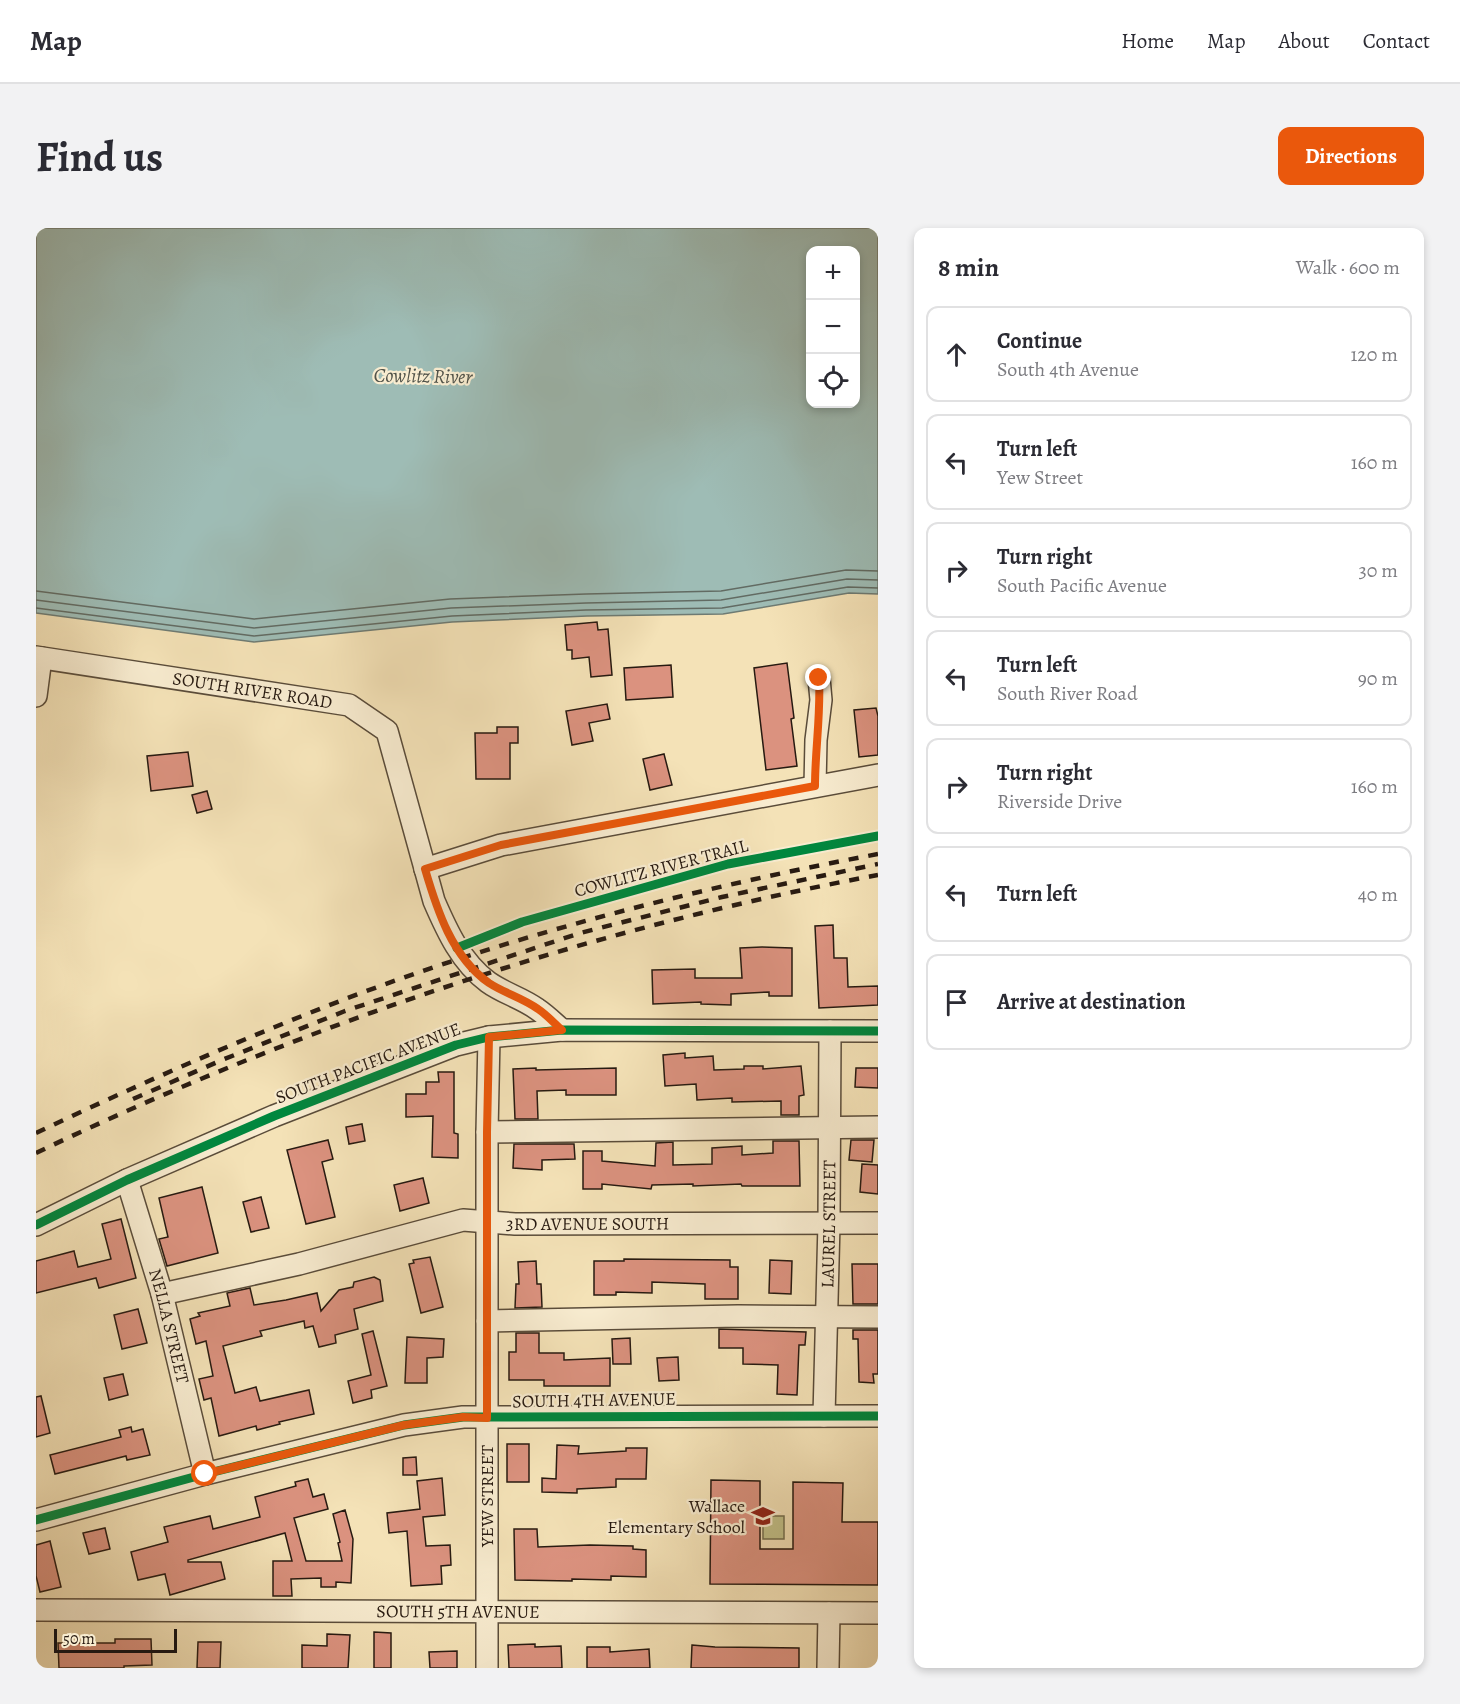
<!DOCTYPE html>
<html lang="en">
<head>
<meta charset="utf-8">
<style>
  body { margin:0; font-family:Alegreya,serif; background:#f2f2f3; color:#2b2b33 }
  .controls { position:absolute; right:18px; top:18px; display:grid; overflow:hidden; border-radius:12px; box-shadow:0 3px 9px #0003 }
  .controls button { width:54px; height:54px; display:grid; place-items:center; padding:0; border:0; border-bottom:2px solid #e1e1e2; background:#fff; color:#2b2b33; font:30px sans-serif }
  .scale { position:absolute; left:18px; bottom:15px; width:123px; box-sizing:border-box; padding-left:6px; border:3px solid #271a11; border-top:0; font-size:16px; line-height:21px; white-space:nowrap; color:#271a11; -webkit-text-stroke:4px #f8ecd0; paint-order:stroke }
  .stop { position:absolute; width:18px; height:18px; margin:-14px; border:4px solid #ea580c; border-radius:50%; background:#fff }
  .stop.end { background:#ea580c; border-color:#fff; box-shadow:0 2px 6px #0008 }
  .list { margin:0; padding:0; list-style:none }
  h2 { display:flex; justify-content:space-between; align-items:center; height:78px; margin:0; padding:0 24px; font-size:26px }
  h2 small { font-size:20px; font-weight:400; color:#7c7c81 }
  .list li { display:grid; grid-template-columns:39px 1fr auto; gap:18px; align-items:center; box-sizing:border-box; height:96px; margin:0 12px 12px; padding:0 12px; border:2px solid #e1e1e2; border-radius:12px }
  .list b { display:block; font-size:22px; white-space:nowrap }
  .list p { margin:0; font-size:20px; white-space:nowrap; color:#7c7c81 }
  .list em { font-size:20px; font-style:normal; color:#7c7c81 }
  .icon { flex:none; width:33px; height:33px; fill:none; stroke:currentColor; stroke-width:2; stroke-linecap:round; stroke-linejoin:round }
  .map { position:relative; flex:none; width:842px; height:1440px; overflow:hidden; border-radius:12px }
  header { display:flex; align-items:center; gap:36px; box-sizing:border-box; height:84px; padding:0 30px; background:#fff; border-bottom:2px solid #e1e1e2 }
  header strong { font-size:28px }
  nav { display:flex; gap:33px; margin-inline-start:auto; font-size:21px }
  .intro { display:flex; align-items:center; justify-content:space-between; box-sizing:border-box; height:144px; padding:0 36px }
  h1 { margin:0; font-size:42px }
  .button { padding:15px 27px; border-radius:12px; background:#ea580c; color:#fff; font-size:21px; font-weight:700 }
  main { display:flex; gap:36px; padding:0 36px }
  aside { flex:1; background:#fff; border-radius:12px; box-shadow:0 3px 9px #0003 }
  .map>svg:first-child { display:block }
  .green { fill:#c2c18a; stroke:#746e4e; stroke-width:1.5 }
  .water { fill:#9ebcb5; stroke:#6e7b73; stroke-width:1.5; fill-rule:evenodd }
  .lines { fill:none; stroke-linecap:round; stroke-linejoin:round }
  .shore { stroke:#626b63; stroke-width:1.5 }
  .building { fill:#db927f; stroke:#271a11; stroke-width:1.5 }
  .minor-casing { stroke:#5a4c3a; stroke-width:24 }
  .minor { stroke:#f8ecd0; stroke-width:21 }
  .rail { stroke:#271a11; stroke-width:4.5; stroke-dasharray:10 10; stroke-linecap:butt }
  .cycleway-casing { stroke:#f8ecd0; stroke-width:13 }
  .cycleway { stroke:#00873e; stroke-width:9 }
  .route { stroke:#ea580c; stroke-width:8 }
  .labels { text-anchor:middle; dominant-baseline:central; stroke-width:4.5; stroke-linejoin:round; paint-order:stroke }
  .street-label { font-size:18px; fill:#271a11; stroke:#f8ecd0 }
  .poi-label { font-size:18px; fill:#271a11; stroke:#f8ecd0; text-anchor:end }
  .water-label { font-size:20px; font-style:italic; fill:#51534a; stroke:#f8ecd0 }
</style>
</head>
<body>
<header>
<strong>Map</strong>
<nav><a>Home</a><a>Map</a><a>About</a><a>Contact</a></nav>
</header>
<div class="intro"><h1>Find us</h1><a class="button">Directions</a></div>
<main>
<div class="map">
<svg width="842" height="1440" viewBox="0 0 842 1440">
  <rect width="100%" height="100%" fill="#f4e2b7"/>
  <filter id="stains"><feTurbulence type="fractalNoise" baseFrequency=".00333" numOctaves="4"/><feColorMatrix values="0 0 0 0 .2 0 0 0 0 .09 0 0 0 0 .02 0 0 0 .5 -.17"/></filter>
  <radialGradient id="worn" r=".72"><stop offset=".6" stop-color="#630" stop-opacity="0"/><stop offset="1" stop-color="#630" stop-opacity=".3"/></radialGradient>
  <path class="green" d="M727,1288H748V1311H727Z"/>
  <path class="water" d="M0,0H842V366L813,365L687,386L551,388L416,394L218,414L0,385ZM774,22H820V176H774Z"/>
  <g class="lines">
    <path class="shore" d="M0,363L218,391L414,371L550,366L685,363L810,342L842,343
      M0,372L218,400L415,380L550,375L685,372L811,351L842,352
      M0,380L218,408L416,388L550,382L686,380L812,359L842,360"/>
  </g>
  <path class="building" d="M561,394L562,402L572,401L576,447L555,449L553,429L536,431V422H531L529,397Z
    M751,435L758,490L755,491L761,538L730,542L718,440Z
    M635,437L637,469L590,472L588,440Z
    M571,476L574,491L553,495L557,513L536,517L530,483Z
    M840,480L842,488V527L823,529L818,482Z
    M461,499H482V515H474V551H440L439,505H461Z
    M152,524L157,558L115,563L111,528Z
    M628,526L636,557L614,562L607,531Z
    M171,563L176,581L161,585L156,567Z
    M797,697L798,730H811L812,759L842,758V777L783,780L779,698Z
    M726,719L756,720V768H733V764L695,766V777L665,776V774L617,776L616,742L659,741V750H706L704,720Z
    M649,825V830L677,828L678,842L708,841V838H727V841L765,838L768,867L763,868V887H745V873L696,874V870L661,872L660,856L629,858L627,827Z
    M500,840V842L580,840V867H530V862L501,863L502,891H479L477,841Z
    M820,840H842V860L819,859Z
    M402,844H418V905L422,906V930L396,929L397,888L370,889V866H390V854H403Z
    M326,896L329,913L313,916L310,899Z
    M292,912L297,931L286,934L299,989L270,996L251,922Z
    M815,912H838L836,934L813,932Z
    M737,913H763L764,958H706L705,956L657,958V956L616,957L615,961L566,956V961H547V923H566V933L619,938L620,915L637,914V937L676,936V920L706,918V927L737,925Z
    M478,916H538L539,931L506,932V942L477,940Z
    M826,936L842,937V966L824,964Z
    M387,950L393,975L364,983L358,957Z
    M166,959L182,1025L131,1038L123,1011L132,1009L123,970Z
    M225,969L233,1000L215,1004L207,974Z
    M85,991L100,1050L63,1060L60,1050L0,1065V1033L38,1023L42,1039L75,1031L66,996Z
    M394,1029L407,1079L385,1085L373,1036L378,1035L377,1032Z
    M588,1031L694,1032V1039H702V1071H669V1056L616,1054V1065L580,1064V1067H558V1033H588Z
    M734,1032L756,1033L755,1066L733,1065Z
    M500,1033L501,1056H505L506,1079L479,1080L480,1056H483L482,1034Z
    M816,1036H842V1076H817Z
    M338,1049L344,1052L347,1073L318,1081L322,1101L299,1107L300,1115L283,1119L277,1098L269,1100L268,1093L224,1103L226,1108L187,1118L199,1165L220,1159L224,1173L273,1162L278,1186L243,1194L244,1196L221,1202L220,1198L183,1208L175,1170L168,1172L163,1151L177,1148L170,1113L160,1116L154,1091L164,1088L162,1085L194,1078L191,1065L214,1060L218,1077L250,1072L281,1065L285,1083L303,1062L317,1059L318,1054Z
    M102,1081L111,1115L86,1121L78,1087Z
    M683,1101L770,1104L769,1117H763L761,1167L741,1166L742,1137L707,1136V1120H683Z
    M817,1102H842V1146H837L838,1155L823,1154L822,1111H817Z
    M337,1103L351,1158L335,1162L336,1170L317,1175L312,1153L335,1147L326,1106Z
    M480,1105H503V1125H528V1132L574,1130V1158H508V1152H473V1124H480Z
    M371,1109L408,1111L407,1129L391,1130V1155H369Z
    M594,1110L595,1136H577L576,1111Z
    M642,1129L643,1152L623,1153L621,1130Z
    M87,1146L92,1167L73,1172L68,1150Z
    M5,1168L14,1205L0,1209V1169Z
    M95,1199L96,1204L107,1201L114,1227L91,1232L90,1228L19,1246L14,1227L85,1209L83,1202Z
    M471,1216H493V1254H471Z
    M521,1217L543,1218L542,1226L590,1223V1220H611L610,1251H580V1259L541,1261V1265L506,1264V1250L520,1251Z
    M380,1229L381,1247H367V1230Z
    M406,1250L409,1287L387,1289L390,1318L414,1317L415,1337L405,1338L406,1356L375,1358L371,1303L353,1305L351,1285L384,1281L381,1253Z
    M272,1251L277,1269L288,1266L292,1281L258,1290L270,1333H306L302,1315L304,1314L297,1286L309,1282L317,1311L315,1355L300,1354V1359H285V1350L255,1351L256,1368H237V1333H256L249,1305L152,1332V1334H185L189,1351L134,1367L129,1346L102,1352L95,1324L132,1314L128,1299L174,1288L177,1301L224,1289L219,1269L260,1258L259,1254Z
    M675,1252L724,1253V1321H757V1254L807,1255L806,1294H842V1357L674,1356Z
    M69,1300L74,1321L53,1326L47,1305Z
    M478,1301H501L502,1319L554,1317L597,1318V1321L610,1322V1349L575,1348V1352L536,1351V1353L479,1352Z
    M14,1313L25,1359L4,1364L0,1348V1317Z
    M338,1404L355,1405V1440H338Z
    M291,1406L314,1407L312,1440H266V1417L291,1418Z
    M79,1411H115L116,1437L88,1438V1440H23L22,1415H79Z
    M162,1414H185L184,1440H161Z
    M499,1416V1419L525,1418L526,1440H473L472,1417Z
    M656,1417L679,1419L763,1420V1440H655Z
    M551,1419H574V1424L613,1421L614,1440H551Z
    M421,1423V1440H394L393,1424Z"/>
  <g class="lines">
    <g class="minor-casing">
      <g id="minor">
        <path id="s1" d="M0,429L313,477L351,503L398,673C411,703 425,734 452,754C467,765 486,770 501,781C510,787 518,795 526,802"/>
        <path d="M0,468L5,430"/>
        <path d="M779,558L780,512L785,472L783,450"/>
        <path d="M389,641L465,617L842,547"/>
        <path d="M451,904L842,899"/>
        <path id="s2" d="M91,952L126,1066L169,1246"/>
        <path d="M0,997L91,952L238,888L420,817L453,809L526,802L842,803"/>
        <path id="s3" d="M126,1066L263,1036L427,992L479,996L842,995"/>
        <path d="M451,1093L702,1088L842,1089"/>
        <path id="s4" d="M788,1188L793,995L794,803"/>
        <path d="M0,1292L169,1246L368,1197L427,1189L842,1188"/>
        <path id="s5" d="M0,1382L842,1385"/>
        <path d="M451,1440V904L453,809"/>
        <path d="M792,1440L793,1385"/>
      </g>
    </g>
    <use href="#minor" class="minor"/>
    <path class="rail" d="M97,871L186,832L309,783L544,705L686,669L842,636
      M0,905C99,858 201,813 304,773C476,707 661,660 842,626
      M0,925C267,797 551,701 842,647"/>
    <g class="cycleway-casing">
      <path id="cycleway" d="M421,720L486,694L692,636L842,608
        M0,997L91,952L238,888L420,817L453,809L526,802L842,803
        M0,1292L169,1246L368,1197L427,1189L842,1188"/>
    </g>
    <use href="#cycleway" class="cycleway"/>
  </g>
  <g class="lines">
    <path class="route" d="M169,1246L368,1197L427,1189L451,1190V904L453,809L526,802C518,795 511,787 502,781C487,770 468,765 453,755C416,729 401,682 389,641L465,617L779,558C779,522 785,486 783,450"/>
  </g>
  <defs>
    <g id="school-bare" transform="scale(1.8)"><path d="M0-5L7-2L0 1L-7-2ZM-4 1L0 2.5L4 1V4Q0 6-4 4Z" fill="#8f2418" stroke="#f8ecd0" stroke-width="2.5" paint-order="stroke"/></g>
  </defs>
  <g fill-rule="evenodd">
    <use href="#school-bare" x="727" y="1288"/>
  </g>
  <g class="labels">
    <g class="street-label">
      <text stroke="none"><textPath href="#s1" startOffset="219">SOUTH RIVER ROAD</textPath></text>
      <text transform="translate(625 640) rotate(-15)">COWLITZ RIVER TRAIL</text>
      <text transform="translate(332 835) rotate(-21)">SOUTH PACIFIC AVENUE</text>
      <text stroke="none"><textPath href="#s3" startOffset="435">3RD AVENUE SOUTH</textPath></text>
      <text stroke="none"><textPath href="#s4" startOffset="192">LAUREL STREET</textPath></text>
      <text stroke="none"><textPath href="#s2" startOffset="152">NELLA STREET</textPath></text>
      <text transform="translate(558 1172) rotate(-1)">SOUTH 4TH AVENUE</text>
      <text transform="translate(451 1268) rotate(-90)">YEW STREET</text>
      <text stroke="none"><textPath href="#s5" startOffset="422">SOUTH 5TH AVENUE</textPath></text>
    </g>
    <g class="poi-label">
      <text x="709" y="1278">Wallace<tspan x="709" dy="21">Elementary School</tspan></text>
    </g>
    <g class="water-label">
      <text transform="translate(387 148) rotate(1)">Cowlitz River</text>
    </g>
  </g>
  <rect width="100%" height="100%" filter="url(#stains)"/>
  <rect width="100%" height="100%" fill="url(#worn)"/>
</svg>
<div class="controls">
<button>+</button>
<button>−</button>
<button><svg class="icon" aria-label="locate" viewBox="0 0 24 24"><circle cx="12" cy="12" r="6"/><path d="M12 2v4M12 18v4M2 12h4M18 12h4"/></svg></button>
</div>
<div class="scale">50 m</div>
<div class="stop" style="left:169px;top:1246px"></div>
<div class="stop end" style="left:783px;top:450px"></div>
</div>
<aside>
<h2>8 min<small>Walk · 600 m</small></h2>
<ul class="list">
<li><svg class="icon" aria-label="ahead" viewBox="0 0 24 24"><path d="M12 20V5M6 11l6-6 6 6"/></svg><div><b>Continue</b><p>South 4th Avenue</p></div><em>120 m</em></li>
<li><svg class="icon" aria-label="left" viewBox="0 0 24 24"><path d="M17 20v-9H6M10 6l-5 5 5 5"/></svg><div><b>Turn left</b><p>Yew Street</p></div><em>160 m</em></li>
<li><svg class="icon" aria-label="right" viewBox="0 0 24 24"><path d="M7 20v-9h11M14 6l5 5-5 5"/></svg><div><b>Turn right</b><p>South Pacific Avenue</p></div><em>30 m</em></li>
<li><svg class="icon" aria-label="left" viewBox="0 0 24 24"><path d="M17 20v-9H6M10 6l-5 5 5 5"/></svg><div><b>Turn left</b><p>South River Road</p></div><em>90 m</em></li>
<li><svg class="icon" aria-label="right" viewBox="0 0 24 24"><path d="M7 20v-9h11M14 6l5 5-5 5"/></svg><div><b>Turn right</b><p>Riverside Drive</p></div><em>160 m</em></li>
<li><svg class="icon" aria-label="left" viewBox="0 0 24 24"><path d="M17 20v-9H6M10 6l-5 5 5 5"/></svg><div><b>Turn left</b></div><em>40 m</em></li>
<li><svg class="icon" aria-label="arrive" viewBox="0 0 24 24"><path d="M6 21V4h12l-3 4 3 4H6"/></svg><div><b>Arrive at destination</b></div></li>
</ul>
</aside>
</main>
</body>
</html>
